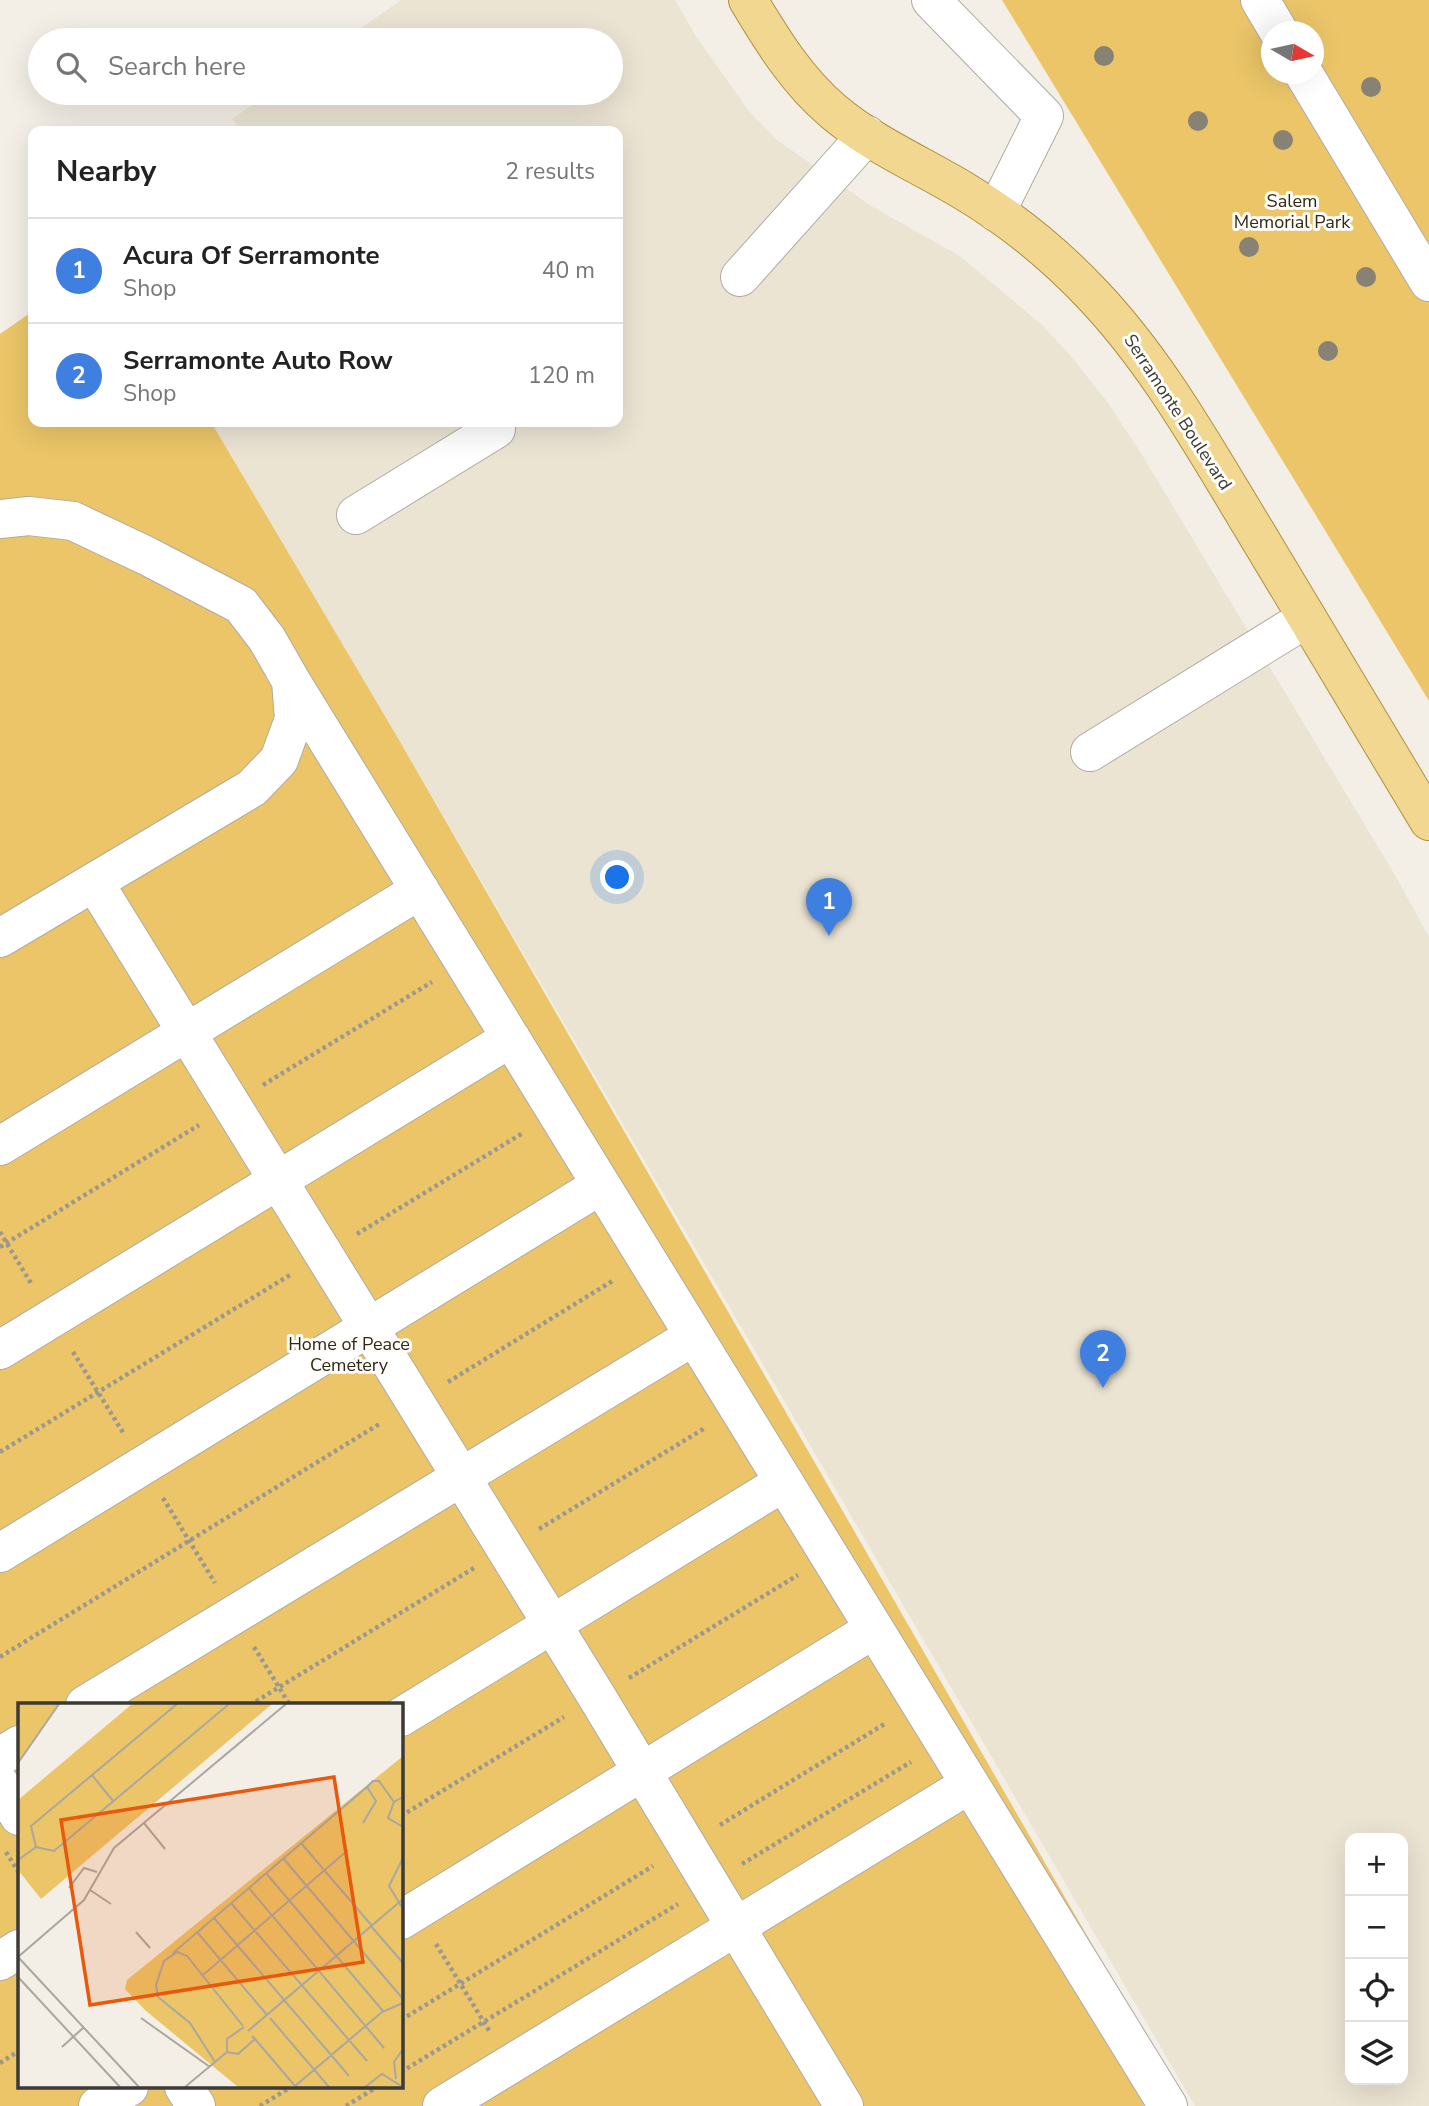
<!DOCTYPE html>
<html lang="en">
<head>
<meta charset="utf-8">
<style>
  body { margin:0; font-family:"Nunito Sans",sans-serif; background:#f2f2f2; color:#222 }
  .controls { position:absolute; right:21px; bottom:21px; display:grid; overflow:hidden; border-radius:14px; box-shadow:0 7px 28px #0002 }
  .controls button { width:63px; height:63px; display:grid; place-items:center; padding:0; border:0; border-bottom:2px solid #e0e0e0; background:#fff; color:#222; font:35px sans-serif }
  .compass { position:absolute; left:1261px; top:21px; width:63px; height:63px; border-radius:50%; background:#fff; box-shadow:0 7px 28px #0002; rotate:99deg }
  .you { position:absolute; left:618px; top:878px; width:24px; height:24px; margin:-18px; border:5px solid #fff; border-radius:50%; background:#1a73e8; box-shadow:0 0 0 10px #1a73e833 }
  .badge { display:grid; place-items:center; width:46px; height:46px; border-radius:50%; background:#111827; color:#fff; font-size:23px; font-weight:700 }
  .pin { position:absolute; translate:-50% -58px; filter:drop-shadow(0 2px 4px #0008) }
  .pin::after { content:''; position:absolute; top:37px; width:24px; height:21px; background:inherit; clip-path:polygon(0 0,100% 0,50% 100%) }
  .list { margin:0; padding:0; list-style:none }
  h2 { display:flex; justify-content:space-between; align-items:center; height:91px; margin:0; padding:0 28px; font-size:30px }
  h2 small { font-size:23px; font-weight:400; color:#767676 }
  .list li { display:grid; grid-template-columns:46px 1fr auto; gap:21px; align-items:center; box-sizing:border-box; height:105px; padding:0 28px; border-top:2px solid #e0e0e0 }
  .list b { display:block; font-size:26px; white-space:nowrap }
  .list p { margin:0; font-size:23px; white-space:nowrap; color:#767676 }
  .list em { font-size:23px; font-style:normal; color:#767676 }
  .icon { flex:none; width:38px; height:38px; fill:none; stroke:currentColor; stroke-width:2; stroke-linecap:round; stroke-linejoin:round }
  .map { position:relative; flex:none; width:1429px; height:2106px; overflow:hidden }
  .search { position:absolute; background:#fff; box-shadow:0 7px 28px #0002; left:28px; top:28px; width:595px; height:77px; display:flex; align-items:center; gap:18px; box-sizing:border-box; padding:0 24px; border-radius:38px; color:#767676; font-size:26px }
  .panel { position:absolute; background:#fff; box-shadow:0 7px 28px #0002; left:28px; top:126px; width:595px; height:301px; border-radius:14px }
  .map>svg:first-child { display:block }
  .built { fill:#ebe4d3; fill-rule:evenodd }
  .green { fill:#ebc568; fill-rule:evenodd }
  .lines { fill:none; stroke-linecap:round; stroke-linejoin:round }
  .minor-casing { stroke:#afaba2; stroke-width:40 }
  .major-casing { stroke:#ad8f40; stroke-width:40 }
  .path { stroke:#9b9891; stroke-width:4.5; stroke-dasharray:3.5 3.5; stroke-linecap:butt }
  .minor { stroke:#fff; stroke-width:38 }
  .major { stroke:#f2d790; stroke-width:38 }
  .tree { fill:#888274 }
  .labels { text-anchor:middle; dominant-baseline:central; stroke-width:6; stroke-linejoin:round; paint-order:stroke }
  .park-label { font-size:18px; fill:#302917; stroke:#fefdf9 }
  .street-label { font-size:18px; fill:#3b3a36; stroke:#fefdf9 }
  .inset-road { fill:none; stroke:#a9a7a0; stroke-width:2 }
  .view { fill:#e8590c; fill-opacity:0.15; stroke:#e8590c; stroke-width:3.5 }
  .inset-edge { fill:none; stroke:#3b3a36; stroke-width:3.5 }
</style>
</head>
<body>
<div class="map">
<svg width="1429" height="2106" viewBox="0 0 1429 2106">
  <rect width="100%" height="100%" fill="#f3efe6"/>
  <path class="built" d="M401,0H675L696,36L748,110L777,140L871,206L960,256L1040,323L1070,355L1108,403L1144,458L1395,875L1429,937V2106H1195L395,733L211,422H618V131H242L232,119L270,93H611V40H344ZM1350,1838H1403V2080H1350Z"/>
  <path class="green" d="M1002,0H1429V701ZM1272,32H1314V74H1272Z
    M33,311V422H211L395,733L1185,2106H0V334ZM19,1705H401V2087H19Z"/>
  <g class="lines">
    <g class="minor-casing">
      <path id="minor" d="M931,0L1044,116L996,212
        M1260,0L1279,32
        M1304,74L1429,282
        M740,277L867,135
        M356,515L496,429
        M0,519L29,516L73,521L147,556L241,605L267,639L291,681L294,719L279,760L252,788L0,938
        M291,681L1168,2106
        M1090,752L1307,618
        M94,882L597,1697L844,2106
        M0,1146L420,890
        M0,1350L511,1038
        M0,1553L601,1185
        M85,1705L694,1336
        M401,1717L784,1482
        M0,1757L19,1745
        M0,1784L19,1816
        M401,1920L874,1629
        M0,1961L19,1949
        M184,2087L196,2106
        M98,2106L129,2087
        M442,2106L970,1784"/>
    </g>
    <g class="major-casing">
      <path id="major" d="M748,0C772,40 797,81 834,112C872,144 921,165 964,191C1011,219 1054,254 1091,293C1158,363 1205,449 1255,531C1313,628 1371,724 1429,821"/>
    </g>
    <path class="path" d="M263,1085L432,982
      M0,1232L32,1285
      M357,1234L523,1133
      M0,1247L199,1125
      M73,1352L124,1434
      M448,1382L614,1280
      M0,1452L290,1275
      M163,1498L215,1583
      M539,1529L705,1428
      M254,1647L290,1705
      M0,1657L381,1423
      M629,1678L798,1575
      M250,1705L474,1568
      M401,1816L564,1717
      M720,1825L886,1723
      M6,1852L19,1873
      M742,1864L911,1762
      M436,1944L490,2032
      M401,2020L653,1866
      M0,2063L19,2051
      M401,2072L678,1904
      M260,2106L291,2087
      M346,2106L377,2087"/>
    <use href="#minor" class="minor"/>
    <use href="#major" class="major"/>
  </g>
  <g class="tree">
    <circle cx="1104" cy="56" r="10"/>
    <circle cx="1371" cy="87" r="10"/>
    <circle cx="1198" cy="121" r="10"/>
    <circle cx="1283" cy="140" r="10"/>
    <circle cx="1249" cy="247" r="10"/>
    <circle cx="1366" cy="277" r="10"/>
    <circle cx="1328" cy="351" r="10"/>
  </g>
  <g class="labels">
    <g class="park-label">
      <text x="1292" y="201">Salem<tspan x="1292" dy="21">Memorial Park</tspan></text>
      <text x="349" y="1344">Home of Peace<tspan x="349" dy="21">Cemetery</tspan></text>
    </g>
    <g class="street-label">
      <text transform="translate(1178 412) rotate(57)">Serramonte Boulevard</text>
    </g>
  </g>
  <g transform="translate(18 1703)">
    <rect width="385" height="385" fill="#f3efe6"/>
    <path d="M0,1H41L0,59ZM114,1H254L23,196L0,167V97ZM385,53V384H220L127,307L107,286L109,277Z" fill="#ebc568"/>
    <path class="inset-road" d="M0,60L41,1M74,72L95,98M385,94L376,99L370,115L385,124M126,120L147,146M345,120L358,98L349,84L355,78H361L376,99M283,140L354,223M18,144L13,123L159,1M265,155L385,296M385,155L371,183L385,206M0,157L18,144L36,148L211,1M248,170L365,308M51,185L66,165L79,169M231,185L366,345M72,187L93,201M213,200L349,358M196,215L331,373M353,223L385,260M118,229L132,245M179,229L249,312M155,250L349,84M0,254L66,197L96,145L268,1M0,254L121,384M185,272L330,147M0,274L102,384M123,315L192,364M252,315L311,384M230,328L385,196M237,336L277,383L364,309L385,300M44,344L65,325M209,349L220,351L237,336L234,333M197,359L172,320L140,294L138,282L146,258L159,249L169,253L225,323M378,376L376,359L385,346M167,384L209,349V336L226,324M347,384L364,371L385,384"/>
    <path class="view" d="M316,74L345,259L72,302L43,117Z"/>
    <rect width="385" height="385" class="inset-edge"/>
  </g>
</svg>
<div class="controls">
<button>+</button>
<button>−</button>
<button><svg class="icon" aria-label="locate" viewBox="0 0 24 24"><circle cx="12" cy="12" r="6"/><path d="M12 2v4M12 18v4M2 12h4M18 12h4"/></svg></button>
<button><svg class="icon" aria-label="layers" viewBox="0 0 24 24"><path d="M12 4l9 5-9 5-9-5zM3 14l9 5 9-5"/></svg></button>
</div>
<svg class="compass" viewBox="-18 -18 36 36"><path d="M0-13l5 13h-10z" fill="#e53935"/><path d="M0 13l5-13h-10z" fill="#767676"/></svg>
<div class="you"></div>
<div class="pin badge" style="left:829px;top:936px;background:#3f7fe0">1</div>
<div class="pin badge" style="left:1103px;top:1388px;background:#3f7fe0">2</div>
<div class="search"><svg class="icon" aria-label="search" viewBox="0 0 24 24"><circle cx="10" cy="10" r="6"/><path d="M15 15l6 6"/></svg>Search here</div>
<section class="panel">
<h2>Nearby<small>2 results</small></h2>
<ul class="list">
<li><span class="badge" style="background:#3f7fe0">1</span><div><b>Acura Of Serramonte</b><p>Shop</p></div><em>40 m</em></li>
<li><span class="badge" style="background:#3f7fe0">2</span><div><b>Serramonte Auto Row</b><p>Shop</p></div><em>120 m</em></li>
</ul>
</section>
</div>
</body>
</html>
